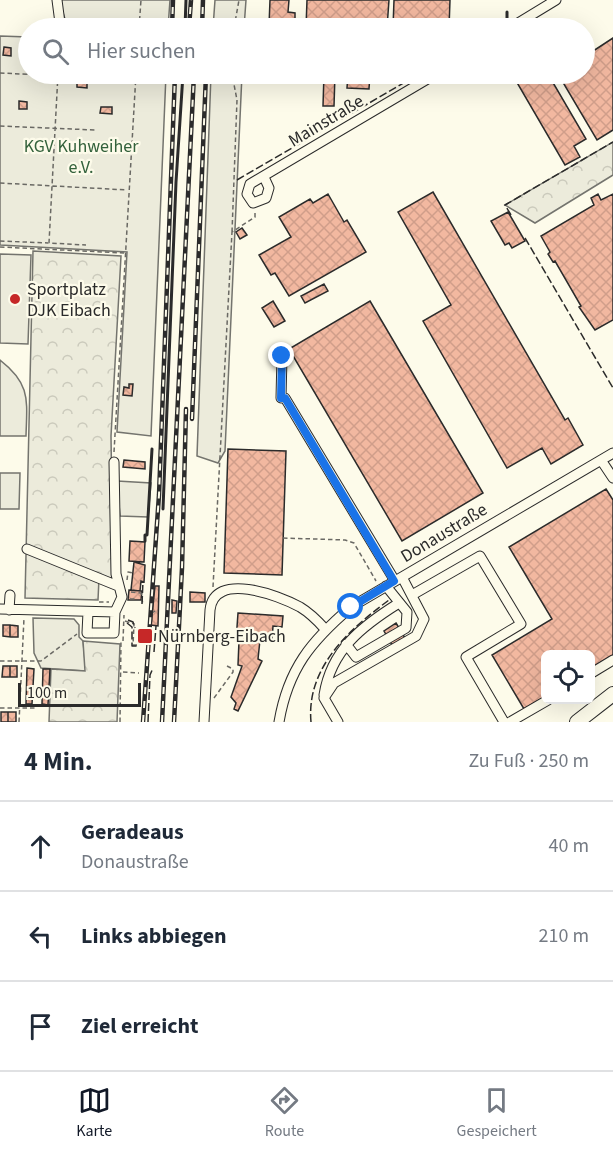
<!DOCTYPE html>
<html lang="de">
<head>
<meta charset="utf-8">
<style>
  body { margin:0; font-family:"Source Sans 3",sans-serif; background:#f2f2f3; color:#1f2937 }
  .controls { position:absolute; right:18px; bottom:18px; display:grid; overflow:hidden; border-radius:9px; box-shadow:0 6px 24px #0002 }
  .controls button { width:54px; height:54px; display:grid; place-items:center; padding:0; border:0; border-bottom:2px solid #e0e1e3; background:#fff; color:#1f2937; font:30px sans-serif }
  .scale { position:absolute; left:18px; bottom:15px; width:123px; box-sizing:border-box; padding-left:6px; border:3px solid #2b2b2b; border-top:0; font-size:16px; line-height:21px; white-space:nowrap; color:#2b2b2b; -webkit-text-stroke:4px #fdfbea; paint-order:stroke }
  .stop { position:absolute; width:18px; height:18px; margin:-14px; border:4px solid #1a73e8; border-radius:50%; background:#fff }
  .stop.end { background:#1a73e8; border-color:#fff; box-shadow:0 2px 6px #0008 }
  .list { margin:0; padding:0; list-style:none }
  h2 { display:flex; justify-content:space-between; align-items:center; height:78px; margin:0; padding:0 24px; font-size:26px }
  h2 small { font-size:20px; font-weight:400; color:#747a83 }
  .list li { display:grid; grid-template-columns:39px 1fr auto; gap:18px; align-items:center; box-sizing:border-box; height:90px; padding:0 24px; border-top:2px solid #e0e1e3 }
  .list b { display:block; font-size:22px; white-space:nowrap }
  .list p { margin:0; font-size:20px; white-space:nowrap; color:#747a83 }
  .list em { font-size:20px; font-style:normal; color:#747a83 }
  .icon { flex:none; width:33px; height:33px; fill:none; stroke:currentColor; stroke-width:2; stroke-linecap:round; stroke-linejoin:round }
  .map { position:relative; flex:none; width:613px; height:722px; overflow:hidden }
  .search { position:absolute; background:#fff; box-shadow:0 6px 24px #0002; left:18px; right:18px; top:18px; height:66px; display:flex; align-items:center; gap:15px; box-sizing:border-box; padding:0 21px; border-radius:33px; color:#747a83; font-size:22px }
  .sheet { height:348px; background:#fff }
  nav { display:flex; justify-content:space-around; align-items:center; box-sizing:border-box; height:84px; border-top:2px solid #e0e1e3; background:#fff; font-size:16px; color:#747a83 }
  nav a { display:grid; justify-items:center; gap:3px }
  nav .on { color:#111827 }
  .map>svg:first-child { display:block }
  .green { fill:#ecebdb; stroke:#74746e; stroke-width:1.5 }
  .forest { fill:url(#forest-crowns); stroke:#74746e; stroke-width:1.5 }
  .building { fill:url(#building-cross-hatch); stroke:#2b2b2b; stroke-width:1.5 }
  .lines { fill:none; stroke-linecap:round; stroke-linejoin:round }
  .minor-casing { stroke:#2b2b2b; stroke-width:11 }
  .highway-casing { stroke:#2b2b2b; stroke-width:16 }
  .path { stroke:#6a6964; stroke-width:1.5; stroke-dasharray:4.5 3; stroke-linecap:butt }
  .minor { stroke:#fdfbea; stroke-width:9 }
  .highway { stroke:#fdfbea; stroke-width:14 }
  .rail-casing { stroke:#2b2b2b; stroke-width:4.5 }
  .rail { stroke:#fdfbea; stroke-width:2; stroke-dasharray:7; stroke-linecap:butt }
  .fence { stroke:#2b2b2b; stroke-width:1.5; stroke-dasharray:8 3; stroke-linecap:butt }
  .wall { stroke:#2b2b2b; stroke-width:3 }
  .route { stroke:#1a73e8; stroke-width:8 }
  .poi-dot { fill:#c62828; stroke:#fdfbea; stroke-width:2 }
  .labels { text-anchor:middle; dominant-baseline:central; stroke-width:4.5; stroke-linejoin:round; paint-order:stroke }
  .street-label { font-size:18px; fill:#2b2b2b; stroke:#fdfbea }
  .park-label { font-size:18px; fill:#34623c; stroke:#fdfbea }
  .poi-label { font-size:18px; fill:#2b2b2b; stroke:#fdfbea; text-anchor:start }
</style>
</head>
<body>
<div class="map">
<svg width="613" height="722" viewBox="0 0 613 722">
  <defs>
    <pattern id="forest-crowns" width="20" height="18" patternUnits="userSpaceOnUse" patternTransform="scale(1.5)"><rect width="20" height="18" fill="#ecebdb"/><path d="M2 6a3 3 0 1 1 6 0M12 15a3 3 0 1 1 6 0" fill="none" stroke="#cbcabc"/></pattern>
    <pattern id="building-cross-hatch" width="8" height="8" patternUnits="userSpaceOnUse" patternTransform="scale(1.5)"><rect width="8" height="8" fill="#f2b8a0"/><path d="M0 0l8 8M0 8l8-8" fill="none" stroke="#d09e8a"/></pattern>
  </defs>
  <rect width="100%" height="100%" fill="#fdfbea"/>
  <path class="green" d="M59,0H170L168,28H60L66,22Z
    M215,0H246L244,28H213Z
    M0,36L28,37V74H166L151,436L117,432L127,252L0,245Z
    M211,74H242L225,451L218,463L197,456Z
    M0,254L31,255L28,344L0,343Z
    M0,360C31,384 27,400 26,436H0Z
    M0,473H20L19,509H0Z
    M117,481L151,483L148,517L120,516Z
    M33,618L74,619L79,625V637L83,641L86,671L41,668L34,653Z"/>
  <path class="forest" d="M613,142V175L535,223L505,205Z
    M33,251L121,256L111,436L113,578H99L98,600L25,598Z
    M83,641L120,644L117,722H49L51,669L85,671Z"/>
  <path class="building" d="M270,0H289L288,12L295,13V27L269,26Z
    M307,0H389L387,28H306Z
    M394,0H450L449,28H393Z
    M613,38V130L597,140L558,74H584V57Z
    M4,47L11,48V56L3,55Z
    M324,74H335L334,106H323Z
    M348,74H370L369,89L347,88Z
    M512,74H548L586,139L574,146L580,157L565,165Z
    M77,82H87V88L77,87Z
    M19,101L27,102V109H19Z
    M101,107H112V114L100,113Z
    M433,192L565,420L568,418L583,445L551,464L542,448L507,468L423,321L451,305L398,212Z
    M328,194L344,222L347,220L366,252L289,296L275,273L271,275L259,255L291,237L279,217L310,199L313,203Z
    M598,194L601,200L613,194V320L595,330L579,307L581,306L555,261L553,262L548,254L550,252L541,236L594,205L591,198Z
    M508,212L525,241L512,248L509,243L505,245L491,221Z
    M242,228L247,235L240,239L236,232Z
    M324,284L328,291L305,303L301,296Z
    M273,301L285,321L274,327L262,308Z
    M370,301L483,493L402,541L289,349Z
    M129,384H133L132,396L123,395L124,387L129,388Z
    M228,449L286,451L282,575L224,573Z
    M124,460L145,462V469L123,467Z
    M606,489L613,500V655L590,669V654H546V696L524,709L492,655L552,619L509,547Z
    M130,541L145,542L144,562L129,561Z
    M134,562L145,565L144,582L141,581L140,591L131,590Z
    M155,586H159L158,626L151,625Z
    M129,590L142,591L141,600H128Z
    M190,592L205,593V602H190Z
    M172,600L177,601L176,613H172Z
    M238,613L283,616L282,627L273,626L272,641L260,640L258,659L262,661L238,711L234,709L236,703L231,697L242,666L238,665L239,641H236Z
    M396,623L405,638L392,645L384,631Z
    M3,625H10V637L3,636Z
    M10,625L18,626V637H10Z
    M3,666H10V677H2Z
    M10,666H17V677H10Z
    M27,668L34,669L32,704H26Z
    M43,669H50L48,705L42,704Z
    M1,712H8V722H1Z
    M8,712H16V722H8Z"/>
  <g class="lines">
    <g class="minor-casing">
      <path id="minor" d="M57,0L60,23
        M510,28L556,0
        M264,177L269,188L266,198L253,203L247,194L250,184L436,74
        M282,356L281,398H285L395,581
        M601,460L613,478
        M114,462L116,574L122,597L115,612
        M27,549L118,586
        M412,595L480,556L521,624L466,657L504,722
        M0,609L115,612L114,633H87L88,612
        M9,610L10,595
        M346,644L356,657L406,628L407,612L386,586
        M590,674L613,660
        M324,695C331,650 362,626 399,603
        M204,722L210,610C214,571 278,595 300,607C310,613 317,620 325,629
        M279,722C288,669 311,641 351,607L613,453
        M338,722L324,698L334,683L416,636L424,619L402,577
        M510,722L548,700"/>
    </g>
    <g class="highway-casing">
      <path id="highway" d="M577,722L613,694"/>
    </g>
    <path class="path" d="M67,23L120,26
      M139,28L141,0
      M234,28L239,0
      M0,73L105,78
      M58,74L49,243L86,245
      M0,126L95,130
      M0,183L127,190
      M232,232L237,100L232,74
      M0,241L48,243
      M0,247L124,253
      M114,452L136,74
      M283,538L345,540L354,543L376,581
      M127,580L128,572L134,573
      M213,587L232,232L255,217V212
      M131,592L141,593L143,605
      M130,599H137
      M99,602H109
      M152,613L155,611
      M125,621L134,624L133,645H140
      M123,641L124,615
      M0,661H41L77,634
      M123,672L139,673
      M214,698L233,672V669L227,666
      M0,708H36
      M19,722L24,618
      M120,722L121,640"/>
    <use href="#minor" class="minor"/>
    <use href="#highway" class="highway"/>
    <g class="rail-casing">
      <path id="rail" d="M172,28L173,0
        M189,28L191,0
        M202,28L203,0
        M192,419L206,74
        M143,722L159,495L175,74
        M162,722L194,74
        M174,722L182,568L186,409"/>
    </g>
    <use href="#rail" class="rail"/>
    <path class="fence" d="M496,28L507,22
      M237,180L419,74
      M511,215L505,205L613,142
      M525,238L613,388
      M142,604L143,581
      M128,620L133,622L135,628
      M127,623L132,627V646H137
      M154,652L156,626
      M148,722L150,675L153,668
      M311,722C306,667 350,629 389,600"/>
    <path class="wall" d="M507,22V12
      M185,28L186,0
      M163,509L176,182L183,74
      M145,541V535H147L152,449"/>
  </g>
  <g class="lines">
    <path class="route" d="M282,356L281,398H285L394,581L351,607"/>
  </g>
  <g class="poi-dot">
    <circle cx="15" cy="299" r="6"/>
    <rect x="137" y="628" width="16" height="16" rx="3"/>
  </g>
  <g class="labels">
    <g class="street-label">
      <text transform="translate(326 121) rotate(-31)">Mainstraße</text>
      <text transform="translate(444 533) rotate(-31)">Donaustraße</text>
    </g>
    <g class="park-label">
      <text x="81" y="146">KGV Kuhweiher<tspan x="81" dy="21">e.V.</tspan></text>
    </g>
    <g class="poi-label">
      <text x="27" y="289">Sportplatz<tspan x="27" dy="21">DJK Eibach</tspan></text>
      <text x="158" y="636">Nürnberg-Eibach</text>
    </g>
  </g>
</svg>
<div class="controls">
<button><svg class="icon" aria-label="locate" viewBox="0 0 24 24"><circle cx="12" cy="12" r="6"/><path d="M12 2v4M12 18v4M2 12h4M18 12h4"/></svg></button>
</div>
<div class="scale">100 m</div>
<div class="stop" style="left:351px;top:607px"></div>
<div class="stop end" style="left:282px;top:356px"></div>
<div class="search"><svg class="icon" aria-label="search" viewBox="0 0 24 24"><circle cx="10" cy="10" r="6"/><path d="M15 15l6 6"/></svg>Hier suchen</div>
</div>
<section class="sheet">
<h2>4 Min.<small>Zu Fuß · 250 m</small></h2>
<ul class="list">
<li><svg class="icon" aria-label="ahead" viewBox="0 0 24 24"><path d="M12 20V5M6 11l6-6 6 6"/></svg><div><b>Geradeaus</b><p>Donaustraße</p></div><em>40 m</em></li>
<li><svg class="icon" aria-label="left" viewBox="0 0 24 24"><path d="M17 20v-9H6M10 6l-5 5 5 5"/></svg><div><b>Links abbiegen</b></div><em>210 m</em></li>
<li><svg class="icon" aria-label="arrive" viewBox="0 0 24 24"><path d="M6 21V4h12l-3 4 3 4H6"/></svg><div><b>Ziel erreicht</b></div></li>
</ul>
</section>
<nav>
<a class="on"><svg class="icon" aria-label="map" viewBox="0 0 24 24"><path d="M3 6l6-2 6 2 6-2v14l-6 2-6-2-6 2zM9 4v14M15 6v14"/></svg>Karte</a>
<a><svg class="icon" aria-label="directions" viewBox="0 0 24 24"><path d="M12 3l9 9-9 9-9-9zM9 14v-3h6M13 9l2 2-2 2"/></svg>Route</a>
<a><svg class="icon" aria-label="saved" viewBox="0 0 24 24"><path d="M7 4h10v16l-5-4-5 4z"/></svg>Gespeichert</a>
</nav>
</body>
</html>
